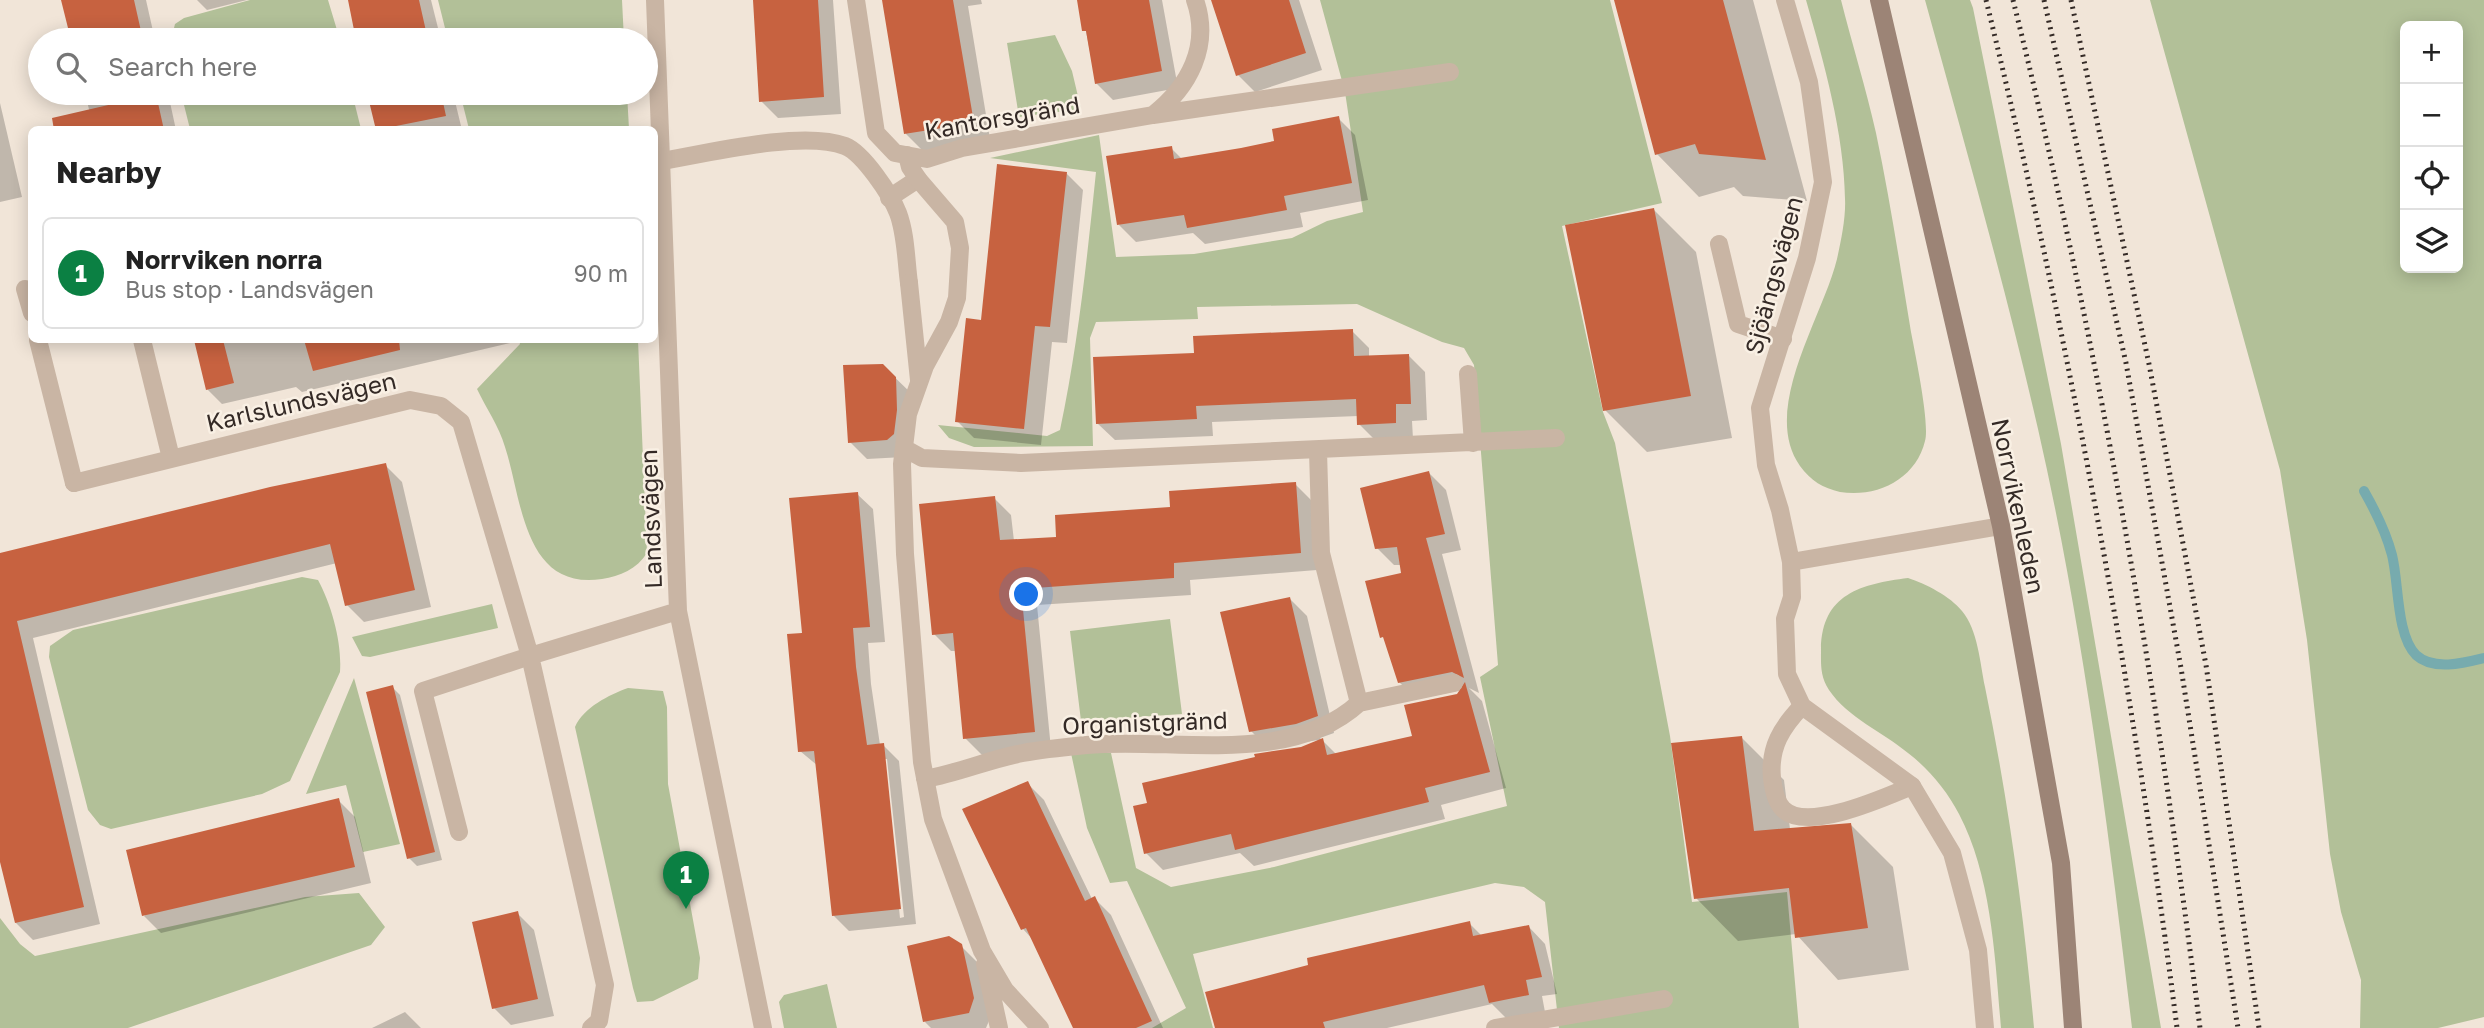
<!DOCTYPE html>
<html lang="en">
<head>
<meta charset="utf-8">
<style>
  body { margin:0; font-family:"Golos Text",sans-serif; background:#f2f2f2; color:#222 }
  .controls { position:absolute; right:21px; top:21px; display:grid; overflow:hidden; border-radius:10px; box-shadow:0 4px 18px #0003 }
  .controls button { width:63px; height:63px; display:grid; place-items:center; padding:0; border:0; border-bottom:2px solid #e0e0e0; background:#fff; color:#222; font:35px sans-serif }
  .you { position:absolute; left:1027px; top:595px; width:24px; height:24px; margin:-18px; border:5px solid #fff; border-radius:50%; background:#1a73e8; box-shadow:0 0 0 10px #1a73e833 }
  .badge { display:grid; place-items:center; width:46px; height:46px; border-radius:50%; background:#0b8043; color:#fff; font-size:23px; font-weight:700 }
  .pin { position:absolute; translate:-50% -58px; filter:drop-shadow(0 2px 4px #0008) }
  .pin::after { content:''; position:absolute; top:37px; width:24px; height:21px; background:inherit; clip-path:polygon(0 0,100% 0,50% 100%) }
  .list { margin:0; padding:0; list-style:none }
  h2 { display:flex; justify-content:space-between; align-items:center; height:91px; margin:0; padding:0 28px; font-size:30px }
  h2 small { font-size:23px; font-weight:400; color:#767676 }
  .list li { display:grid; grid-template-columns:46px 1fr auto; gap:21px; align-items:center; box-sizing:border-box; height:112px; margin:0 14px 14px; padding:0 14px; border:2px solid #e0e0e0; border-radius:10px }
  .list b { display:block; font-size:26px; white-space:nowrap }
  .list p { margin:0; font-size:23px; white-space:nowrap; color:#767676 }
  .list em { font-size:23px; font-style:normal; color:#767676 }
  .icon { flex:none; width:38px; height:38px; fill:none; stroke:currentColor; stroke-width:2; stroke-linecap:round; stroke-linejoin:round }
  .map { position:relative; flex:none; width:2484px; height:1028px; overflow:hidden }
  .search { position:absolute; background:#fff; box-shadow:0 4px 18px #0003; left:28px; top:28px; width:630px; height:77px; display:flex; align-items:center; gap:18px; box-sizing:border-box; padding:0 24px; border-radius:38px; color:#767676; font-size:26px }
  .panel { position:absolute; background:#fff; box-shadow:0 4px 18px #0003; left:28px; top:126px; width:630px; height:217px; border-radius:10px }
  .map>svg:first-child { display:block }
  .green { fill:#b2c098; fill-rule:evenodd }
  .shadow { fill:#0003; fill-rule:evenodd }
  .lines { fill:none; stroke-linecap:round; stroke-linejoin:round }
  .stream { stroke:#77abae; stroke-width:10 }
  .building { fill:#c76240 }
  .service { stroke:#c9b5a4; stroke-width:18 }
  .minor { stroke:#c9b5a4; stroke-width:18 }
  .secondary { stroke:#9c8476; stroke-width:18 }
  .rail { stroke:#342a26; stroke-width:5; stroke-dasharray:2 5; stroke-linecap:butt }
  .labels { text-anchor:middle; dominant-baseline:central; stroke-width:5; stroke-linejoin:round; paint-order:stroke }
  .street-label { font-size:24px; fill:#342a26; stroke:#f9f0e4 }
</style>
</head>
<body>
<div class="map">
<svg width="2484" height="1028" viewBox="0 0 2484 1028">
  <rect width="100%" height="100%" fill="#f1e5d8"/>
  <path class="green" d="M250,0H328L340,40H171L175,24L184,18Z
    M438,0H622L624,40H448Z
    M1320,0H1610L1662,203L1562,226L1603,412L1615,443L1670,736L1692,902L1787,892L1799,1028H1559L1545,902L1524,887L1495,883L1193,954L1213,1028H1152L1186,1008L1127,881L1110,883L1087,828L1071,753H1111L1136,868L1171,887L1274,867L1507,806L1480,677L1498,665L1474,365L1464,348L1442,342L1357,304L1197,307L1198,319L1096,322L1090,338L1093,446L974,447L949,438L938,425L1047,436L1060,430C1078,345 1087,259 1096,172L990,158L1099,135L1116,257L1194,254L1292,238L1327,221L1363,212L1345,92Z
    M1806,0H1841C1852,44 1866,88 1876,133C1890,199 1900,266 1911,332C1915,353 1930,424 1925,441C1916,479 1877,498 1840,492C1823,488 1811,481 1800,466C1760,410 1823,317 1837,259C1841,241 1846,217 1845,199C1844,133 1824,63 1806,0Z
    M1925,0H1970L1973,8L2061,444L2161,1028H2132C2108,827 2083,626 2038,429C2005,285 1964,142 1925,0Z
    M2150,0H2484V1017L2438,1028H2360L2361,980L2341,912L2330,854L2307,640L2280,470ZM2405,26H2458V268H2405Z
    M1055,35L1072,71L1081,109L1019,117L1007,43Z
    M181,93H352L361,129H190Z
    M460,93H627L629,129H469Z
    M519,340H638L647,553C637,569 620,576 602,579C523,591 522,498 505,447C499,426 486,408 477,389L520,344Z
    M302,577L318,580C332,606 342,643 340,672L290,781L262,794L111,829L100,825L88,810L49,657L50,646L73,630Z
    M1908,578C1926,584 1950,596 1962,611C1978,630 1980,663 1985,687C2008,799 2024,914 2034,1028H2001C1995,959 1992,877 1959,814C1947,791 1929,769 1908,753C1883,732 1848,718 1829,690C1820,676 1821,665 1821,649C1822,594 1861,584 1908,578Z
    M492,604L498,628L370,657L362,656L352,637Z
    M1170,619L1182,714L1081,721L1070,631Z
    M354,678L400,844L363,852L346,785L306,794Z
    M628,688L663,691L667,707L668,784L700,958L698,979L653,1001L637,1002L633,988L575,727C584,707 609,695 628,688Z
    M359,893L385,927L371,945L128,1028H0V918L20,944L35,956L305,897Z
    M827,984L837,1028H784L779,1002L784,995Z"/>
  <path class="shadow" d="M63,0H146L155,40H72Z
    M197,0H247L207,10Z
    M350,0H431L441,40H359Z
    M754,0H833L841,114L778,118L761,101Z
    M900,0H981L982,4L968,6L990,139L923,151L906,134Z
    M1080,0H1162L1178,88L1113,100L1096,83Z
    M1213,0H1299L1322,70L1255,92L1238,75Z
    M1615,0H1753L1807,201L1743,196L1734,187L1699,197L1657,154Z
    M85,93H168L176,130H94Z
    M370,93H453L462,130H379Z
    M0,103L22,197L0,202Z
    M1338,118L1355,135L1368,200L1300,213L1303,227L1205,244L1193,233L1136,242L1119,225L1171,148L1183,160L1276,143Z
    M1066,173L1083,190L1067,343L1052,342L1041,445L974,438L957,421Z
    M1654,210L1696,252L1732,438L1647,452L1605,410Z
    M1352,331L1369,348V357L1408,355L1425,372L1427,420L1412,421L1413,439L1376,441L1359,424L1358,416L1212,422L1213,436L1115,440L1097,423L1195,354Z
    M196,340H513L514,342L302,392L296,387L222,404L207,389Z
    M883,366L913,395L904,457L867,459L850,442Z
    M385,465L402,482L431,607L364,622L347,605L337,563L33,638L100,924L33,940L16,923L0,854V554Z
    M1429,473L1446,490L1461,550L1442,554L1479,693L1469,688L1482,701L1506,788L1441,805L1445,819L1254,866L1240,853L1163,870L1146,853L1318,740L1268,748L1251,731L1290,599L1307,616L1334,733L1320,738L1337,755L1414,737L1462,690L1417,699L1399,682L1367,582L1403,574L1402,565H1394L1377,548Z
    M1295,484L1312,501L1317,570L1190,580L1191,595L1037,605L1051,749L982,755L965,738L957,651H951L934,634L994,498L1011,515L1014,541L1058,539L1172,508Z
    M857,494L873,509L885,642L868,643L871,684L880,745H883L899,761L916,924L849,931L834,916L818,766L800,751L804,634ZM884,759H887L904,917L900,918Z
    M392,687L400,695L442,860L417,866L409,858Z
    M1742,738L1784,780L1790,829L1850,824L1893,867L1909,970L1838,980L1796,934L1738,941L1696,898Z
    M1027,783L1044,800L1092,899L1094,898L1111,915L1163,1028H1075L1034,941L1023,929Z
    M338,800L355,817L371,883L161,933L144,916Z
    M517,913L534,930L554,1016L511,1025L494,1008Z
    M1469,923L1482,936L1528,926L1545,944L1557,994L1542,996L1545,1012L1507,1019L1492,1004L1387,1028H1217L1310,966Z
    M961,946L978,963L991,1016L986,1028H931L925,1022Z
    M405,1012L421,1028H372Z"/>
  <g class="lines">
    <path class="stream" d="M2364,491C2376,512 2386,532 2392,555C2399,582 2396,635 2416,655C2433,671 2464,663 2484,658"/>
  </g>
  <path class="building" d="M61,0H134L143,40H71Z
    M348,0H419L428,40H356Z
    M753,0H818L824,97L759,102Z
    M882,0H953L974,123L904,134Z
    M1077,0H1149L1162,71L1095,84L1086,31H1082Z
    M1211,0H1289L1306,53L1236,76Z
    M1614,0H1723L1766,160L1699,154L1695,144L1655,155Z
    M367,93H441L446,116L376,130Z
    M156,94L164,130H54L52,118Z
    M1339,116L1352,183L1284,196L1287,210L1250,217L1187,228L1184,215L1117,225L1106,156L1172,146L1174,159L1241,148L1274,141L1272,129Z
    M997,164L1067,172L1050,327L1035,326L1024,429L955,422L966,318L981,320Z
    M1654,208L1691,396L1603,411L1565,225Z
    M1353,329L1354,356L1409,354L1411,404H1396V423L1357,425L1356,399L1196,406L1197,419L1096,424L1093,357L1194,353L1193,336Z
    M194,340H223L234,383L206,390Z
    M304,340H399L400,350L313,371Z
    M883,364L896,377L897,410L894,434L887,440L848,443L843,365Z
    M386,463L415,590L345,606L330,544L17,621L84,907L15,923L0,862V553L270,487Z
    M1429,471L1445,534L1426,538L1464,678L1452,672L1398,683L1383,637L1380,638L1365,581L1401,573L1397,547L1375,549L1360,488Z
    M1296,482L1301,553L1174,563V578L1021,589L1035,732L963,739L953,633L932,635L919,504L995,496L1000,540L1056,537L1055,515L1170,507L1169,491Z
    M858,492L870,627L853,628L856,667L867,745L884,743L901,909L832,916L814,751L798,752L787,634L802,633L789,498Z
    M1290,597L1318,716L1296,724L1249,732L1220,612Z
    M1465,682L1490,772L1425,788L1429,802L1235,850L1231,834L1144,854L1133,806L1147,803L1142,783L1255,757L1254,754L1301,747L1323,738L1327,755L1412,736L1404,705L1457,694Z
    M393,685L435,852L407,859L366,692Z
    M1742,736L1754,831L1851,823L1868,928L1795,938L1789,888L1694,899L1671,743Z
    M1028,781L1085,901L1095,896L1152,1021L1136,1028H1073L1026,928L1021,930L962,809Z
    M339,798L355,867L142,916L126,850Z
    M518,911L538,999L492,1009L472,922Z
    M1470,921L1473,936L1529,925L1542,977L1526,980L1529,995L1489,1003L1484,985L1323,1022L1325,1028H1215L1205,992L1308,965L1307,958Z
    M949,936L962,944L974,998L969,1013L923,1022L907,946Z"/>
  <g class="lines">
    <path class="service" d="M663,161C708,153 803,130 845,146C863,153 891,195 898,213C906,234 906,261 909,283
      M889,198L918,179
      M1719,244L1738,324L1783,339
      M25,289L32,313
      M38,340L74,483
      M142,340L171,458
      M1802,706C1782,727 1769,747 1772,778C1773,787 1776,802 1783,809C1807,833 1885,797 1912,786
      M459,832L423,691L530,656"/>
    <path class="minor" d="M655,0L678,611L763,1028
      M856,0L876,133L895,153L927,159L962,148L1153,115L1450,72
      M1785,0L1809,82L1823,182L1807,258L1760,408L1766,465L1780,510L1791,562L1792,597L1785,619L1787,674L1802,706L1912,786L1952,853L1978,950L1985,1028
      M1153,115C1189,87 1211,46 1195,0
      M907,155L910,167L918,179L955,222L960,248L957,298L949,322L925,366L908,414L902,464L905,554L922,762L933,819L982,951L1005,990L1040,1028
      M909,283L919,380
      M1468,374L1473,443
      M904,448L922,458L1021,463L1556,438
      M74,483L410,400L441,406L461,422L530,656L605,985L599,1021L591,1028
      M1791,562L2001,526
      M530,656L678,611
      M1359,703L1454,683
      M925,779C959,773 990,759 1023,753C1044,749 1066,747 1087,745C1172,737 1289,767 1359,703L1321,553L1318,451
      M985,964L999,1028
      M1495,1028L1664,999"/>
    <path class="secondary" d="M1879,0L2001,526L2061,863L2073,1028"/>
    <path class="rail" d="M1986,0C2069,338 2133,683 2177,1028
      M2013,0C2097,337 2157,683 2200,1028
      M2044,0L2126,363L2181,668L2238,1028
      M2071,0L2149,364L2206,665L2259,1028"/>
  </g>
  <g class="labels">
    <g class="street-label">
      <text transform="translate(1002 117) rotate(-10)">Kantorsgränd</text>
      <text transform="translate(1773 275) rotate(-75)">Sjöängsvägen</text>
      <text transform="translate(301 401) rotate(-13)">Karlslundsvägen</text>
      <text transform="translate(2019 506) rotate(78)">Norrvikenleden</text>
      <text transform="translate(650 519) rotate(-92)">Landsvägen</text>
      <text transform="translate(1145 722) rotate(-2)">Organistgränd</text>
    </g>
  </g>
</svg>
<div class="controls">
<button>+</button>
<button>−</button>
<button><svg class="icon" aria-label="locate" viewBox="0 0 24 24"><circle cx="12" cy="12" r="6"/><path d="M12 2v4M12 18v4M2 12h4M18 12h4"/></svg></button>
<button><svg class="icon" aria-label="layers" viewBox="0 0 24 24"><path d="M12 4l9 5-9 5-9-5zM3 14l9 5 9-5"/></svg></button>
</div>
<div class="you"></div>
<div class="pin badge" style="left:686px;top:909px">1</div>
<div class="search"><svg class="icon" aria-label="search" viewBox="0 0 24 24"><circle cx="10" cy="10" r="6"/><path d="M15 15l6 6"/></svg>Search here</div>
<section class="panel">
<h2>Nearby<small></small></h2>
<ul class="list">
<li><span class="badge">1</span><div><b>Norrviken norra</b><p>Bus stop · Landsvägen</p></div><em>90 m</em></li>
</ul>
</section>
</div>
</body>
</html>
